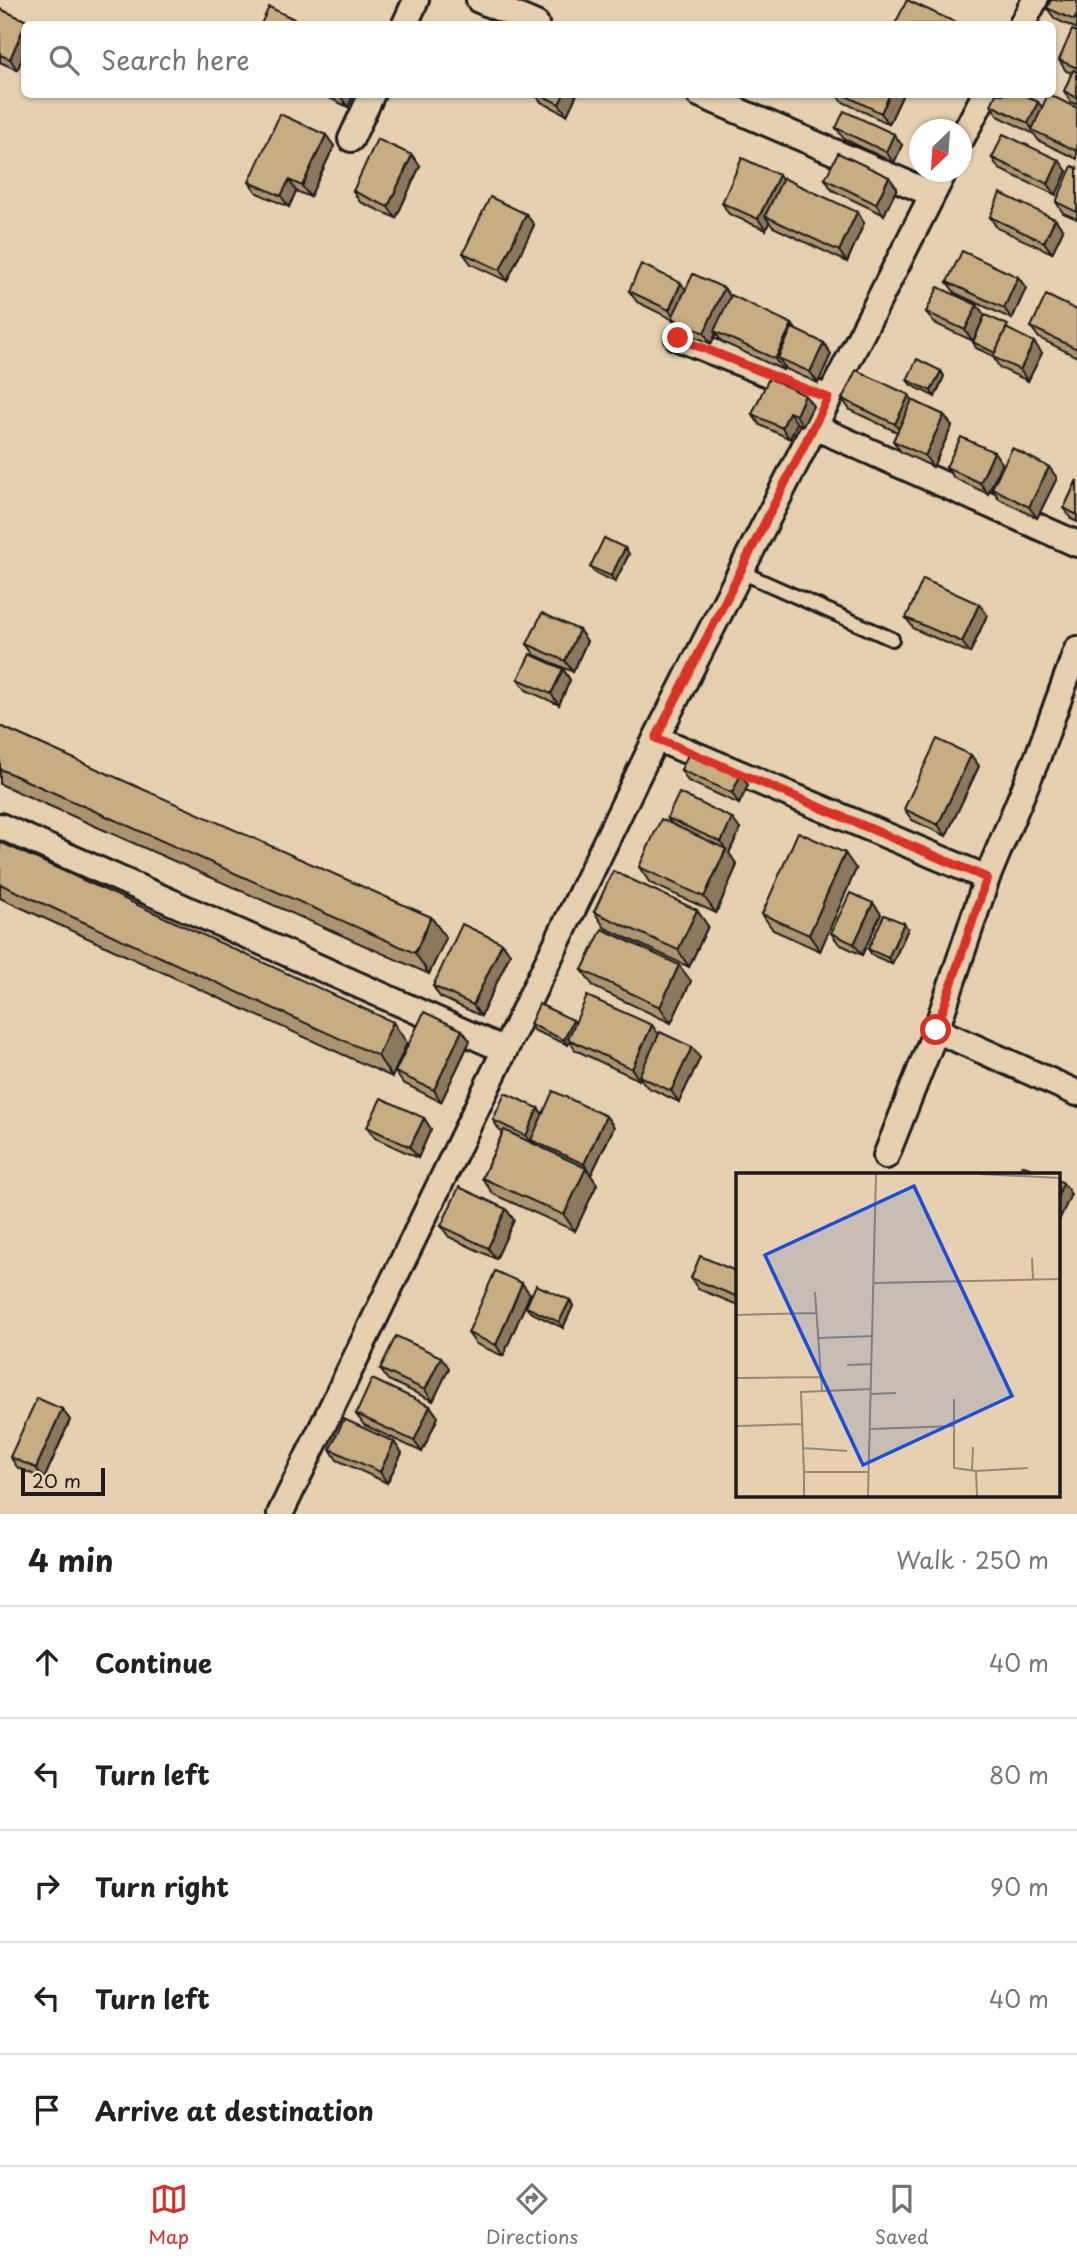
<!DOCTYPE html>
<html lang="en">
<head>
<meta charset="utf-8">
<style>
  body { margin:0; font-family:"Playpen Sans",sans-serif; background:#f6f6f6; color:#202124 }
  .compass { position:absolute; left:909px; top:119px; width:63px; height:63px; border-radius:50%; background:#fff; box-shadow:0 2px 5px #0004; rotate:205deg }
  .scale { position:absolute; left:21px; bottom:18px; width:84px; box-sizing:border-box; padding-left:7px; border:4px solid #1c1c1c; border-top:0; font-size:19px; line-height:24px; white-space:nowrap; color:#1c1c1c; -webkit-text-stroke:5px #e6d0af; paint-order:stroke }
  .stop { position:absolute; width:21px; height:21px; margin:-16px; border:5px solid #d93025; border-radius:50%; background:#fff }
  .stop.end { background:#d93025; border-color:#fff; box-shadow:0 2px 7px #0008 }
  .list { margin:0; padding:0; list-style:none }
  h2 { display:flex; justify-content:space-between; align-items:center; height:91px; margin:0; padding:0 28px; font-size:30px }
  h2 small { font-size:23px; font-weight:400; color:#757577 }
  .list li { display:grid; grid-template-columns:46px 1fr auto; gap:21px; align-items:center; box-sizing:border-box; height:112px; padding:0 28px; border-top:2px solid #e0e0e0 }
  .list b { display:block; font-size:26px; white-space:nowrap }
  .list em { font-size:23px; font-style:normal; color:#757577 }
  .icon { flex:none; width:38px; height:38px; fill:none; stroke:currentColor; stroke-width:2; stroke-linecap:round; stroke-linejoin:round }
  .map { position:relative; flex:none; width:1077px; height:1514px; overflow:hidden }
  .search { position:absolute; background:#fff; box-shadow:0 2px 5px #0004; left:21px; right:21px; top:21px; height:77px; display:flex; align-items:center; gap:18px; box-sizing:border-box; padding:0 24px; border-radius:10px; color:#757577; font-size:26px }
  .sheet { height:651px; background:#fff }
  nav { display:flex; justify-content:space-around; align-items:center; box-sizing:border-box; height:98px; border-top:2px solid #e0e0e0; background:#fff; font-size:19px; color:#757577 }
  nav a { display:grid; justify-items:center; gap:4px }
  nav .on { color:#d93025 }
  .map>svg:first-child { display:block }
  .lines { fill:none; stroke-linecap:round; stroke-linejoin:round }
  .service-casing { stroke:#1c1c1c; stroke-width:18 }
  .minor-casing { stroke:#1c1c1c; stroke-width:30 }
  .service { stroke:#e6d0af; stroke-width:12 }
  .minor { stroke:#e6d0af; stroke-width:24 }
  .wall { fill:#ac9470; stroke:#1c1c1c; stroke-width:2 }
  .shaded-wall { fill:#8c785b; stroke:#1c1c1c; stroke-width:2 }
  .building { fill:#c8ac82; stroke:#1c1c1c; stroke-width:2 }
  .route { stroke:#d93025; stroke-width:9 }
  .inset-road { fill:none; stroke:#958874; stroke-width:2 }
  .view { fill:#1d4ed8; fill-opacity:0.15; stroke:#1d4ed8; stroke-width:3.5 }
  .inset-edge { fill:none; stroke:#1c1c1c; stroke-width:3.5 }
</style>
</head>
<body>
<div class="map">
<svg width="1077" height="1514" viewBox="0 0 1077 1514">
  <rect width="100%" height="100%" fill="#e6d0af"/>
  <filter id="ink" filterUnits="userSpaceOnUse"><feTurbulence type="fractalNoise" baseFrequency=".0143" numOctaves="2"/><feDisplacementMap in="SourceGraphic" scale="14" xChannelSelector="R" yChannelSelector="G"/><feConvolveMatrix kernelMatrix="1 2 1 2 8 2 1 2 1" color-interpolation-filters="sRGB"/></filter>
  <g filter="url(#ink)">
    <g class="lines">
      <g class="service-casing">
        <path id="service" d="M741,572L892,639"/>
      </g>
      <g class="minor-casing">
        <path id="minor" d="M479,0L536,24
          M405,24L416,0
          M1022,24L1035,0
          M699,94L932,194
          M962,138L985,94
          M351,139L372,94
          M678,338L828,398
          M815,427L1077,544
          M656,738L987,878
          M0,826L505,1050
          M936,1030L1077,1093
          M886,1156L936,1030L987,878L1038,756L1077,649
          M280,1514L656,738L944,172"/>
      </g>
      <use href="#service" class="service"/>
      <use href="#minor" class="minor"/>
    </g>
    <path class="wall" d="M1077,0V29L1055,19L1047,8Z
      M0,9L27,21L29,24H24V55L17,70L0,62Z
      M1077,32V105L1071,102L1064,91L1072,73L1066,71L1059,60Z
      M321,94H354L348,107Z
      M535,94H577L567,115L541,102Z
      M836,94H903L889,124L841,101Z
      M1038,102L1042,107L1077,108V159L1039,141L1034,134L998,116L991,105Z
      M836,128L902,145L894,163L844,139Z
      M326,135L334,146L310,197L296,191L289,207L257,193L249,182Z
      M992,158L1067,171L1056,195L999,169Z
      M420,166L396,218L360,202L353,191Z
      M1077,168V219L1063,213L1056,202Z
      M825,179L897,188L884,215L832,190Z
      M782,180L857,212L864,223L847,262L773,227L769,222L766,230L729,214L722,203Z
      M526,214L534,225L507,281L471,264L463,253Z
      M990,217L1055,219L1063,230L1052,253L997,228Z
      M1018,277L1026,288L1012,319L955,293L947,282Z
      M724,288L730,297L792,324L797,331L824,343L831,354L818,383L786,369L785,367L783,370L722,342L716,333L711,344L679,329L672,319L637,302L629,291Z
      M977,305L985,316L973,341L934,323L926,312Z
      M1077,310V357L1039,338L1031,327Z
      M1012,331L1042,353L1028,381L1000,368L993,357V356L976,348L973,342Z
      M941,371L944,376L935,397L911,385L907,380Z
      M842,399L912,400L944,415L952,426L933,467L901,452L893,441L897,432L850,410Z
      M813,406L803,426L797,423L790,439L760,425L752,414Z
      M994,452L1002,463L988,494L954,478L946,467Z
      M1049,467L1057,478L1037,518L999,499L992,488Z
      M1077,480V522L1071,519L1064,508Z
      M625,548L629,554L615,582L594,572L590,567Z
      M987,615L970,653L914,629L906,618Z
      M579,630L587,641L573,672L535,655L527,644Z
      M563,669L570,680L559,705L526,690L518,679Z
      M0,726L431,917L446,938L429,974L0,784Z
      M971,755L979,766L946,836L912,820L904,809Z
      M681,770L741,774L748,785L739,804L688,781Z
      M667,818L740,829L729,853L737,865L716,913L650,883L639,867L672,824Z
      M0,842L407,1043L392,1077L0,898Z
      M856,869L820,951L773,930L762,914Z
      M873,903L881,914L862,955L839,944L831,933Z
      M594,912L708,926L689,967L605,928Z
      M908,929L892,964L872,955L868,949Z
      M502,943L510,954L481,1016L440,997L433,986Z
      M582,970L691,981L671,1023L594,987Z
      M573,1020L575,1023L652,1025L658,1035L700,1058L679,1102L647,1087L640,1078L639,1080L575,1050L570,1041L568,1045L533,1030L530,1024Z
      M462,1030L470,1041L441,1102L403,1083L395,1072Z
      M538,1108L543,1114L606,1116L614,1127L591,1175L590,1174L597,1184L575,1231L493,1194L482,1178L503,1132L500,1131L493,1120Z
      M424,1118L431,1129L418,1158L375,1138L367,1127Z
      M506,1209L514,1220L496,1259L449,1237L441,1226Z
      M738,1272V1305L698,1289L691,1278Z
      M530,1294L503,1356L476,1344L468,1333Z
      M570,1300L573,1306L563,1328L530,1312L526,1307Z
      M441,1357L449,1368L433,1401L388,1380L380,1369Z
      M430,1406L438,1417L422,1452L364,1425L356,1414Z
      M62,1409L70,1420L44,1479L18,1468L10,1457Z
      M394,1442L402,1453L387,1483L337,1460L330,1449Z"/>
    <path class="shaded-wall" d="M24,27V55L17,70L10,59Z
      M341,94H354L348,107L340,96Z
      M564,94H577L567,115L559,104Z
      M890,94H903L889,124L881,113Z
      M1038,102L1046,113L1033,130L1028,123Z
      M894,134L902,145L894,163L886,152Z
      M326,135L334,146L310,197L302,186Z
      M412,155L420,166L396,218L388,207Z
      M1059,160L1067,171L1056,195L1048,184Z
      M779,175L786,186L765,216L769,222L766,230L758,219Z
      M889,177L897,188L884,215L876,204Z
      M289,180L296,191L289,207L281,196Z
      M857,212L864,223L847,262L839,251Z
      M526,214L534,225L507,281L500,270Z
      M1055,219L1063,230L1052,253L1044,242Z
      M1018,277L1026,288L1012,319L1004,308Z
      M681,283L689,294L677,321L669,310Z
      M724,288L732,299L714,331L716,333L711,344L704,333Z
      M977,305L985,316L973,341L965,330Z
      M792,324L799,335L778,358L785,367L783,370L775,359Z
      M1034,342L1042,353L1028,381L1020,370Z
      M824,343L831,354L818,383L810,372Z
      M941,371L944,376L935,397L931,391Z
      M805,395L813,406L803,426L796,415Z
      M909,395L917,406L903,435L895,424Z
      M789,412L797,423L790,439L782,428Z
      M944,415L952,426L933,467L925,456Z
      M994,452L1002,463L988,494L980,483Z
      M1049,467L1057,478L1037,518L1029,507Z
      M625,548L629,554L615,582L611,576Z
      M979,604L987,615L970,653L962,642Z
      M579,630L587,641L573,672L565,661Z
      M563,669L570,680L559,705L551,694Z
      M971,755L979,766L946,836L938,825Z
      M741,774L748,785L739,804L732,793Z
      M732,818L740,829L729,853L737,865L716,913L704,897L726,850L721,842Z
      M845,853L856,869L820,951L809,935Z
      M873,903L881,914L862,955L854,944Z
      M697,910L708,926L689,967L678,950Z
      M431,917L446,938L429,974L415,953Z
      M904,923L908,929L892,964L888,958Z
      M502,943L510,954L481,1016L473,1005Z
      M679,965L691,981L671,1023L660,1007Z
      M573,1020L577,1026L568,1039L570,1041L568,1045L564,1040Z
      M393,1022L407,1043L392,1077L378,1056Z
      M652,1025L660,1036L639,1080L632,1069Z
      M462,1030L470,1041L441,1102L434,1090Z
      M692,1047L700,1058L679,1102L671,1091Z
      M538,1108L546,1119L531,1140L535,1145L534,1147L526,1136Z
      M606,1116L614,1127L591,1175L584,1164Z
      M424,1118L431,1129L418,1158L410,1147Z
      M586,1168L597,1184L575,1231L564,1215Z
      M1063,1183L1071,1194L1058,1223V1195Z
      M506,1209L514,1220L496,1259L488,1248Z
      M522,1283L530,1294L503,1356L496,1345Z
      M570,1300L573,1306L563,1328L559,1322Z
      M441,1357L449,1368L433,1401L425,1390Z
      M430,1406L438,1417L422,1452L414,1441Z
      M62,1409L70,1420L44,1479L36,1468Z
      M394,1442L402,1453L387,1483L380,1472Z"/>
    <path class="building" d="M907,0L959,24H895Z
      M1051,0H1077V15L1074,20L1047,8Z
      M269,7L294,19L291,24H261Z
      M0,9L27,21L26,24H24V27L10,59L0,55Z
      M1072,30L1077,32V68L1059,60Z
      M1073,70L1077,72V98L1064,91Z
      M539,94H564L559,104Z
      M842,94H890L881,113Z
      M996,94H1023L1038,102L1028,123L991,105Z
      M1048,94L1077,108V151L1032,130Z
      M844,111L894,134L886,152L836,128Z
      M280,114L326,135L302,186L289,180L281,196L249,182Z
      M1003,134L1059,160L1048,184L992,158Z
      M377,139L412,155L388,207L353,191Z
      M838,153L889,177L876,204L825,179Z
      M742,158L779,175L758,219L722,203Z
      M1072,166L1077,168V212L1056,202Z
      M783,178L857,212L839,251L765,216Z
      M1000,193L1055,219L1044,242L990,217Z
      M490,197L526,214L500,270L463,253Z
      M962,251L1018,277L1004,308L947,282Z
      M641,264L681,283L669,310L629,291Z
      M693,274L724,288L704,333L672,318Z
      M938,287L977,305L965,330L926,312Z
      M731,295L792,324L775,359L714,331Z
      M1046,295L1077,310V349L1031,327Z
      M985,315L1008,325L995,353L973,342Z
      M792,328L824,343L810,372L778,358Z
      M1006,328L1034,342L1020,370L993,357Z
      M917,359L941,371L931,391L907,380Z
      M856,370L909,395L895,424L842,399Z
      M769,378L805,395L796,415L789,412L782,428L752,414Z
      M912,400L944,415L925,456L893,441Z
      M961,437L994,452L980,483L946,467Z
      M1012,448L1049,467L1029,507L992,488Z
      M1077,480V515L1064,508Z
      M604,538L625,548L611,576L590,567Z
      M923,579L979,604L962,642L906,618Z
      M542,613L579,630L565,661L527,644Z
      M530,654L563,669L551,694L518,679Z
      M0,726L431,917L415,953L0,769Z
      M937,739L971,755L938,825L904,809Z
      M690,750L741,774L732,793L681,770Z
      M679,793L732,818L721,842L667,818Z
      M661,819L726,849L704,897L639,867Z
      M798,832L845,853L809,935L762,914Z
      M0,842L393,1022L378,1056L0,884Z
      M613,871L697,910L678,950L594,912Z
      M850,893L873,903L854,944L831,933Z
      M884,915L904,923L888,958L868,949Z
      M462,924L502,943L473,1005L433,986Z
      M602,929L679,965L660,1007L582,970Z
      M587,996L652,1025L632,1069L568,1039Z
      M539,1004L573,1020L564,1040L530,1024Z
      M424,1012L462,1030L434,1090L395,1072Z
      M660,1032L692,1047L671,1091L639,1076Z
      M553,1091L606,1116L584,1164L531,1140Z
      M505,1093L538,1108L526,1136L493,1120Z
      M381,1098L424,1118L410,1147L367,1127Z
      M504,1130L586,1168L564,1215L482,1178Z
      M1022,1165L1045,1174H1018Z
      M1058,1180L1063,1183L1058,1195Z
      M459,1187L506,1209L488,1248L441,1226Z
      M700,1256L738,1272V1297L691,1278Z
      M495,1271L522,1283L496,1345L468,1333Z
      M536,1285L570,1300L559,1322L526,1307Z
      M396,1336L441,1357L425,1390L380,1369Z
      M372,1379L430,1406L414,1441L356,1414Z
      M37,1398L62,1409L36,1468L10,1457Z
      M344,1419L394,1442L380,1472L330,1449Z"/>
  </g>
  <g class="lines" filter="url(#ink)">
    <path class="route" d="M678,338L828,398L656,738L987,878L936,1030"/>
  </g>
  <g transform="translate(736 1173)">
    <rect width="324" height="324" fill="#e6d0af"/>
    <path class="inset-road" d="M243,1L324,5M296,85L297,106M138,110L324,106M79,119L85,204M0,142L80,140M83,165L137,163M111,192L136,191M0,205L85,204L86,217M135,221L160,220M0,253L66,251M218,253V295L240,298L241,323M134,256L218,253V226M67,275L111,278M236,297L237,274M240,298L292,295M68,299V323M132,299H68L65,219L135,216M132,323L140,1"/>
    <path class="view" d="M178,13L276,223L127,292L29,82Z"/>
    <rect width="324" height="324" class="inset-edge"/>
  </g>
</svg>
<svg class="compass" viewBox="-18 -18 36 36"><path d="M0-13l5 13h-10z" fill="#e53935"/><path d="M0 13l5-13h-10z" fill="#757577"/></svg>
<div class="scale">20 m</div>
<div class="stop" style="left:936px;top:1030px"></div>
<div class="stop end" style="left:678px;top:338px"></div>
<div class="search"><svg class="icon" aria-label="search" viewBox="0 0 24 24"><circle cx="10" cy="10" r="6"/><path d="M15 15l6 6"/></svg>Search here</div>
</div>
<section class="sheet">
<h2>4 min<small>Walk · 250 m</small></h2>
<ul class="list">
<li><svg class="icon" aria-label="ahead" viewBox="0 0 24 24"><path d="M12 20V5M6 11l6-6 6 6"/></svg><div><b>Continue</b></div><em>40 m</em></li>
<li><svg class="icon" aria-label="left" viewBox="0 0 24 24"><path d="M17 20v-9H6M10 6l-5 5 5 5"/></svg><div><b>Turn left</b></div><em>80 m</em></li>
<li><svg class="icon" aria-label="right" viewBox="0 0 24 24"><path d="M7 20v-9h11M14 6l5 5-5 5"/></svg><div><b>Turn right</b></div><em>90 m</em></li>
<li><svg class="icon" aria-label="left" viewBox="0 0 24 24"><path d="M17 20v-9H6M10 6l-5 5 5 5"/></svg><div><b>Turn left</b></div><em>40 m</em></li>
<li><svg class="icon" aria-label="arrive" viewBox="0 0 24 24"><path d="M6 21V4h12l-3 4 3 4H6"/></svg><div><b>Arrive at destination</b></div></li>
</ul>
</section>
<nav>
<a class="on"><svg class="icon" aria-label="map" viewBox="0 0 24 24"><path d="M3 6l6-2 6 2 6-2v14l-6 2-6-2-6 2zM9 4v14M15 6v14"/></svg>Map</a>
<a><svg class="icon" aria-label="directions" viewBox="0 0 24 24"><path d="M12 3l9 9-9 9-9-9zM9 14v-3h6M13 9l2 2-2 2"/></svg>Directions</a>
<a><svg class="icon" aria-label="saved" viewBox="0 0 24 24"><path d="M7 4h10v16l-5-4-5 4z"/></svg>Saved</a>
</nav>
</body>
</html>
